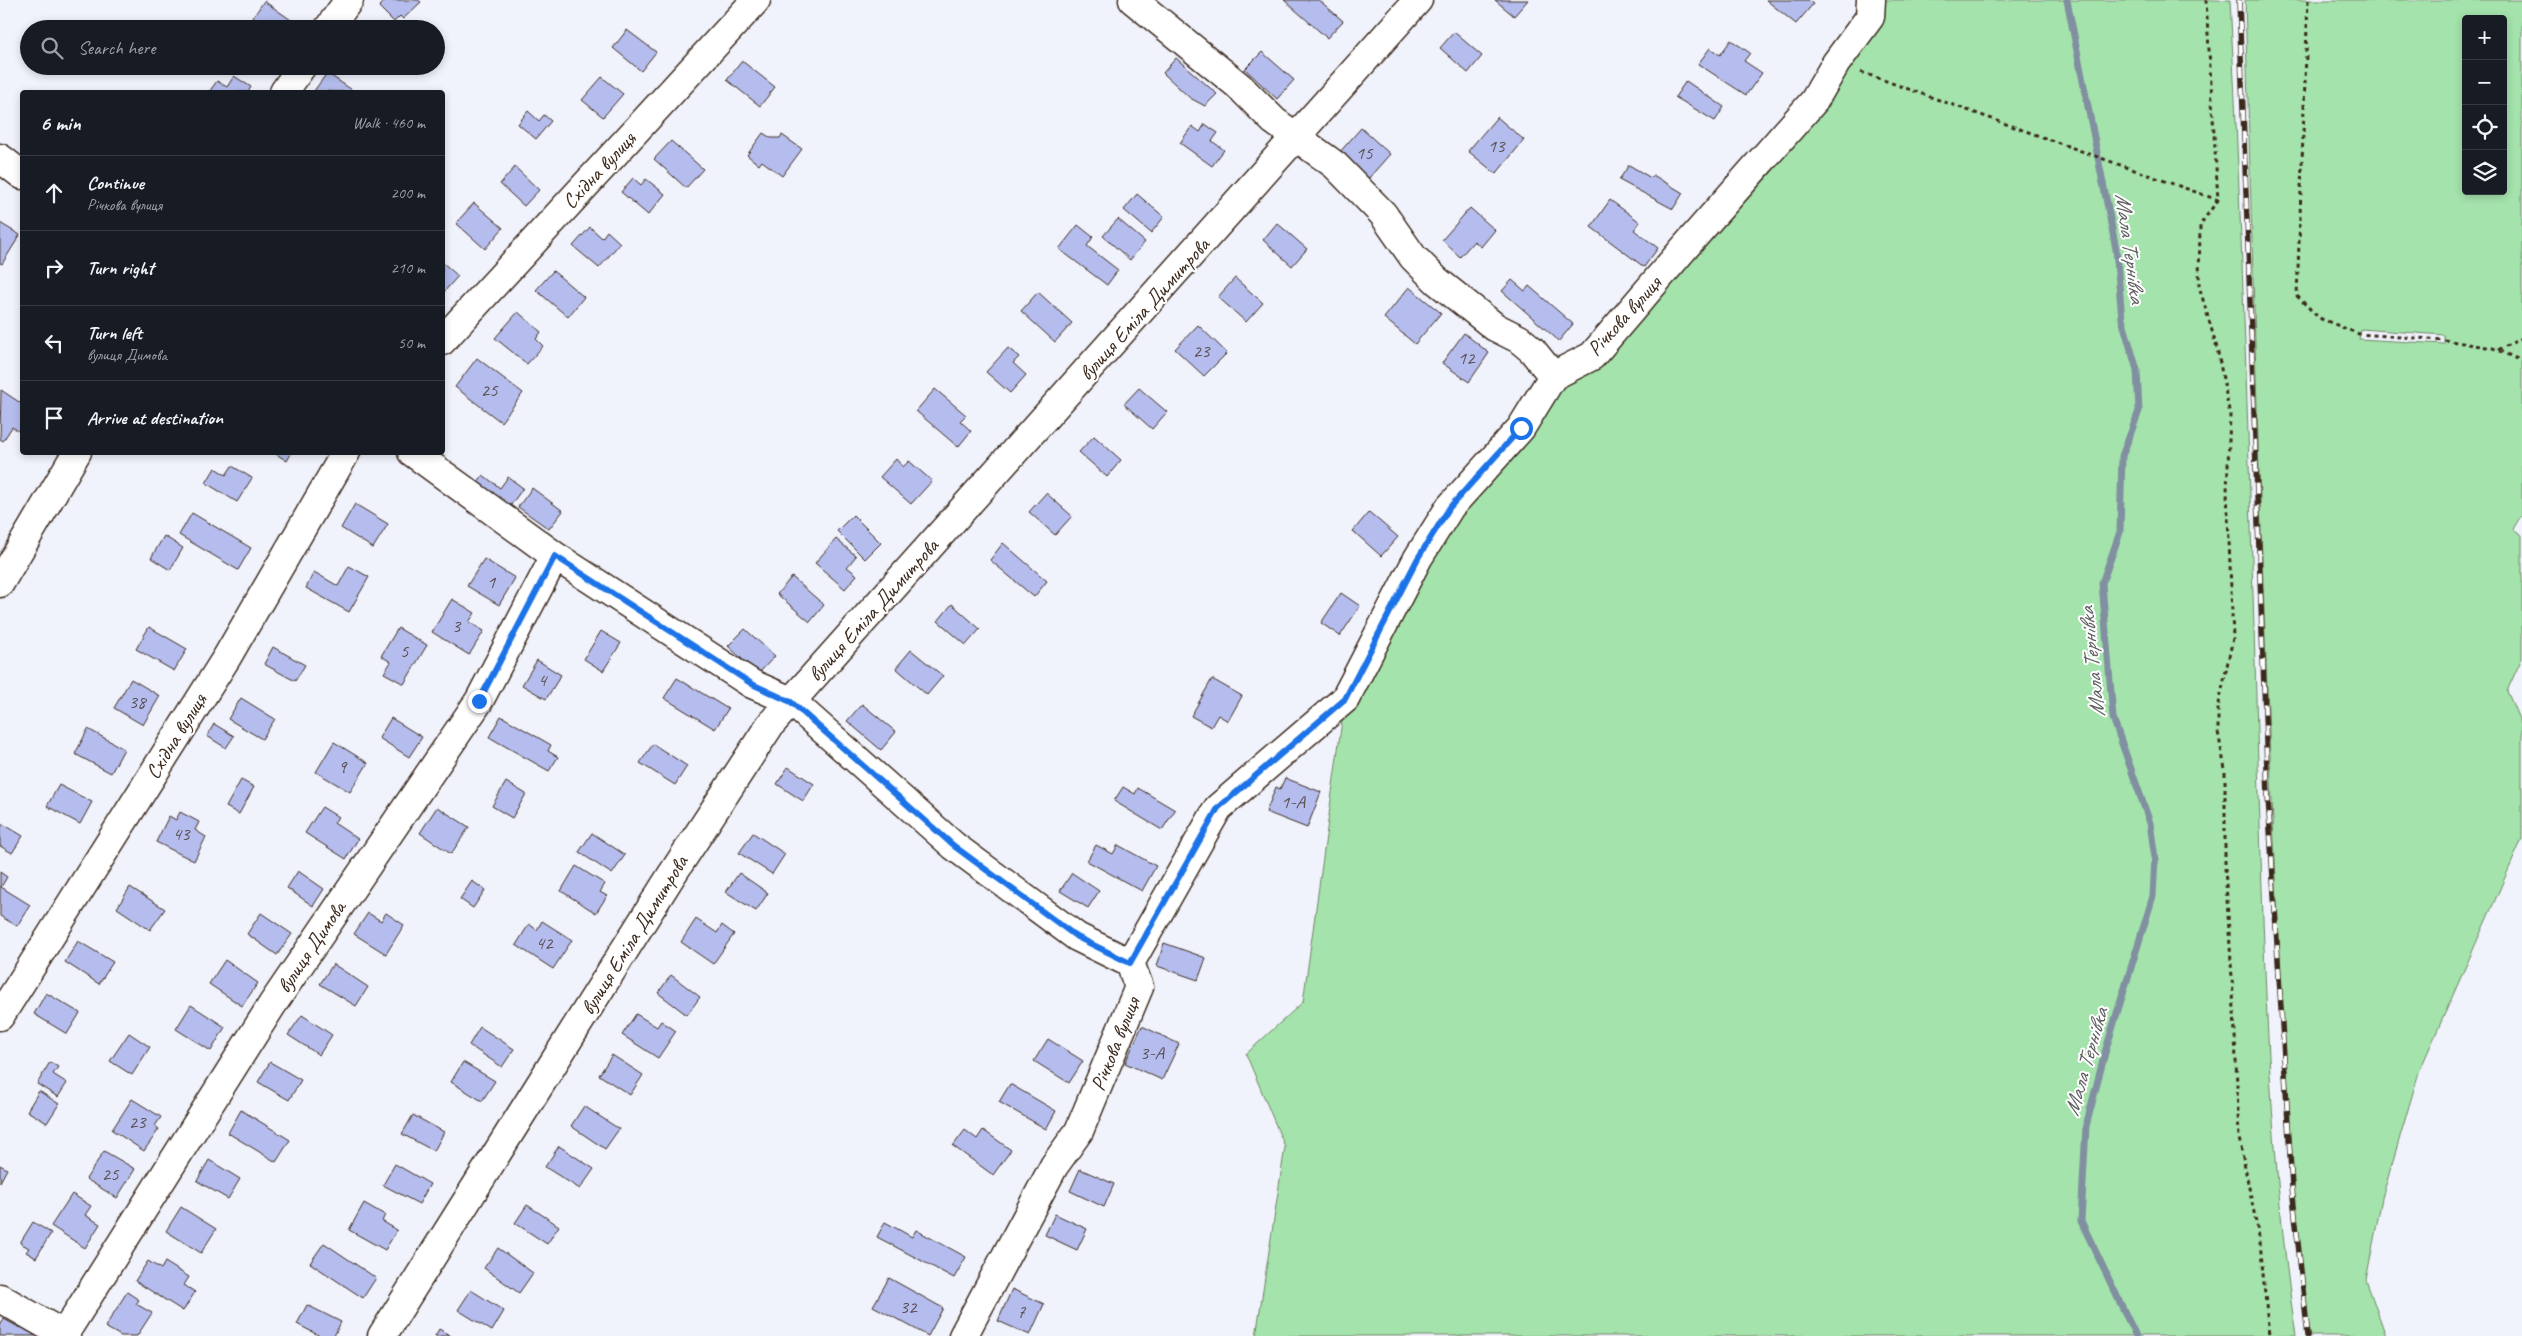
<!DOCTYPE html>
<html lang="en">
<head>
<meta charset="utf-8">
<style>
  body { margin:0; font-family:Caveat,sans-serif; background:#20242c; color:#f1f3f6 }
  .controls { position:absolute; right:15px; top:15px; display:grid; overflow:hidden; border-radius:5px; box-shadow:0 2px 8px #0003 }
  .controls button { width:45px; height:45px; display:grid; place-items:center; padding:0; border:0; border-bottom:1px solid #363941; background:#171b24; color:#f1f3f6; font:25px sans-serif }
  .stop { position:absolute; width:15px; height:15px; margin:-11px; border:4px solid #1a73e8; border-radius:50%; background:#fff }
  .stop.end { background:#1a73e8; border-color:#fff; box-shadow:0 1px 5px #0008 }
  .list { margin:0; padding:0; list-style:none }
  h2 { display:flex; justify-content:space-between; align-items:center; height:65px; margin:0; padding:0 20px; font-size:21px }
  h2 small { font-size:16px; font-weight:400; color:#9ea1a6 }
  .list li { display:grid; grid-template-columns:32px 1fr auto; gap:15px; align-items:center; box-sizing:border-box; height:75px; padding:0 20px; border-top:1px solid #363941 }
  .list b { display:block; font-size:19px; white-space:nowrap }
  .list p { margin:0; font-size:16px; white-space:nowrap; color:#9ea1a6 }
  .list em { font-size:16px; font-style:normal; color:#9ea1a6 }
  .icon { flex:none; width:28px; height:28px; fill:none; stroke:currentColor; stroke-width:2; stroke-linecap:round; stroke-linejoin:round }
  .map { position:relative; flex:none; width:2522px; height:1336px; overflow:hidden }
  .search { position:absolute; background:#171b24; box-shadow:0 2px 8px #0003; left:20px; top:20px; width:425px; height:55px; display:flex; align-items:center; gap:12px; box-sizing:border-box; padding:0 18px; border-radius:28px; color:#9ea1a6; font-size:19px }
  .panel { position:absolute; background:#171b24; box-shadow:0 2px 8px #0003; left:20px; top:90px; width:425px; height:365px; border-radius:5px }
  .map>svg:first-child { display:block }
  .green { fill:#a4e3ac; stroke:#708665; fill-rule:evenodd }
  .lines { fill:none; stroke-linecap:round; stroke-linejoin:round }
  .stream { stroke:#8190a1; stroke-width:7 }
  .building { fill:#b5bdee; stroke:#3b2a1e }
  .minor-casing { stroke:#3b2a1e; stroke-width:31 }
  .path { stroke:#3b2a1e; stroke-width:3; stroke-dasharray:4 4; stroke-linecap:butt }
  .minor { stroke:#fff; stroke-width:28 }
  .rail-casing { stroke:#3b2a1e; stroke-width:5.5 }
  .rail { stroke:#fff; stroke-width:4; stroke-dasharray:11; stroke-linecap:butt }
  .route { stroke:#1a73e8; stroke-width:6 }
  .labels { text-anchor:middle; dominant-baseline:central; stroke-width:4; stroke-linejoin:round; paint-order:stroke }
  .number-label { font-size:19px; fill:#5a4f52 }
  .street-label { font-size:21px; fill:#3b2a1e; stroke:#fff }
  .water-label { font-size:22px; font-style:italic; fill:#5e5d5f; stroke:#fff }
</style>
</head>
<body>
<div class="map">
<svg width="2522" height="1336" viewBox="0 0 2522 1336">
  <rect width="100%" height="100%" fill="#f0f2fc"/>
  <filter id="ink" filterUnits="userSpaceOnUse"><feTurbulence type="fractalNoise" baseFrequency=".02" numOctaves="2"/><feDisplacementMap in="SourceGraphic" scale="10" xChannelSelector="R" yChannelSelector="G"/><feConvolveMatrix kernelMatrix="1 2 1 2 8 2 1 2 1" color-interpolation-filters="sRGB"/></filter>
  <g filter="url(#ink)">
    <path class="green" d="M1877,0H2230C2243,244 2250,488 2257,732C2264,934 2266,1137 2296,1336H1256L1285,1147L1246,1054L1303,1002L1345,699L1424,558L1555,384L1595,360L1856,60L1876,19Z
      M2245,0H2522V514L2513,529L2522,535V658L2507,691L2522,726V839L2419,1072L2382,1198L2366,1280L2386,1336H2310C2290,1192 2285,1046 2277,900C2261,601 2254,300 2245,0ZM2466,19H2503V191H2466ZM2361,329L2444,335V344L2359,339Z"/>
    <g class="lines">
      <path class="stream" d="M2067,0L2116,249L2122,319L2137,370L2139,411L2122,456L2120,532L2102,583L2113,718L2150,823L2155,858L2153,896L2106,1049L2086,1126L2081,1221L2136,1336"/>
    </g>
    <path class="building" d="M386,0H418L421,2L403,19L400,16L394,22L379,7Z
      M1284,0H1319L1343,21L1327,38Z
      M1495,0H1528L1514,16Z
      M1766,0H1808L1813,4L1796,24Z
      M264,1L301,27L300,29H245Z
      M627,30L656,52L641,71L613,48Z
      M1454,32L1482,56L1468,73L1440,48Z
      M1731,40L1750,53L1744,61L1762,73L1746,95L1698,64L1710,48L1720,55Z
      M1262,52L1294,80L1277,99L1245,69Z
      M1176,58L1217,94L1205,106L1190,98L1163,73Z
      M742,61L775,87L760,106L727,80Z
      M327,73L355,92L314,91Z
      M234,76L251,87L248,92H209L217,81L227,87Z
      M602,77L623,94L603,117L582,100Z
      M1686,81L1724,107L1715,121L1675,97Z
      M528,111L539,121L544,115L551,121L536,139L518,124Z
      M1497,117L1524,140L1496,174L1468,151Z
      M1205,124L1218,133L1212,141L1224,150L1212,166L1180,143L1192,126L1200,132Z
      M1361,128L1390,154L1368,179L1339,153Z
      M763,133L771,138H780L782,135L802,149L782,176L762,161L759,165L747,155Z
      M671,141L703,169L686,188L654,159Z
      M1629,165L1651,178L1653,175L1683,193L1673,209L1619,180Z
      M515,167L539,190L524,206L500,184Z
      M633,178L641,185L646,179L665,194L648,215L621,192Z
      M1137,194L1164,217L1151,233L1124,210Z
      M1610,200L1640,222L1634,230L1658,248L1644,267L1591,227Z
      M474,203L503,228L485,249L456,223Z
      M1470,208L1495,230L1481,247L1474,241L1460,257L1442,240Z
      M1118,219L1145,242L1130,260L1103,236Z
      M0,223L20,235L2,264L0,263Z
      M1277,223L1307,249L1292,266L1263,240Z
      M1078,225L1093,237L1087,246L1118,270L1107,285L1059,249Z
      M590,227L602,238L607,231L620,243L599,268L573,246Z
      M442,262L458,276L443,293H442Z
      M553,271L584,297L568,317L536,290Z
      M1235,278L1263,303L1246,322L1218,297Z
      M1512,280L1525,291L1529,286L1573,324L1559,341L1502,291Z
      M1409,287L1441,313L1415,344L1384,318Z
      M1038,292L1072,323L1055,342L1021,311Z
      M518,312L541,332L536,339L543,346L527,364L495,338Z
      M1198,325L1227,353L1204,376L1175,349Z
      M1464,333L1489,353L1469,382L1442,363Z
      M1008,348L1019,357L1013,363L1026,375L1010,393L986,372Z
      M477,358L523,393L501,422L455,387Z
      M1139,388L1167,412L1152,429L1124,404Z
      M935,389L966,415L960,421L971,431L958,447L916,411Z
      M1,390L22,404V428L20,432L12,427L3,441L0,439Z
      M1094,436L1121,460L1107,477L1079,452Z
      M273,452H292L287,461Z
      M896,459L903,467L909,461L932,481L911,504L880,477Z
      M232,466L252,478L237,502L206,483L215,468L226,475Z
      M483,475L500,488L508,477L523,488L508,509L475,486Z
      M532,488L563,511L549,529L518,507Z
      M1046,493L1072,516L1055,535L1029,512Z
      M355,504L388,524L373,548L341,528Z
      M1369,512L1398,537L1381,556L1353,531Z
      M192,513L251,548L238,570L179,535Z
      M853,515L881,543L865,559L837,531Z
      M164,536L183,548L170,570L151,558Z
      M836,539L856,556L847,567L857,575L845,589L815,563Z
      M1003,543L1047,581L1034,597L990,560Z
      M484,559L515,578L499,605L467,586Z
      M349,566L369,577L349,612L306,588L314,572L338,586Z
      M792,577L824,605L810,622L777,594Z
      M1341,593L1360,606L1340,636L1321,623Z
      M452,599L475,613L469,622L484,631L469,655L432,632Z
      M952,604L980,629L966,645L938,621Z
      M149,627L187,649L174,671L136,649Z
      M398,628L427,645L404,684L384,673L391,662L381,656Z
      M745,629L775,656L758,674L728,646Z
      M601,631L621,643L603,671L584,659Z
      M273,647L305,665L295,681L264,664Z
      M911,650L943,676L927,695L896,668Z
      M537,660L561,675L546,699L522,685Z
      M677,678L728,709L715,729L664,698Z
      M131,679L160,696L143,725L114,708Z
      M1212,679L1242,696L1228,721L1218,715L1211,727L1191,716Z
      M241,698L275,719L262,739L228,719Z
      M862,704L896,732L881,750L847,721Z
      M501,716L551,745L548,751L558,757L549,771L489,737Z
      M391,718L422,737L409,757L379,738Z
      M214,724L234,736L226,748L207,736Z
      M88,729L124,749L111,773L75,754Z
      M334,742L368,763L350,792L316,772Z
      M653,744L687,766L675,785L640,763Z
      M788,767L814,784L803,801L777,784Z
      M1285,778L1321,792L1307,828L1266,812L1276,787L1280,789Z
      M241,780L254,787L239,814L226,807Z
      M506,782L526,794L512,818L492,806Z
      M59,785L92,802L80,824L47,806Z
      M1123,787L1135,794L1138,788L1175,810L1162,830L1114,801Z
      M322,807L338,817L334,823L358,839L346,859L305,833Z
      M437,807L469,827L451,854L420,833Z
      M180,812L199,822L195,830L206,837L194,861L156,842L169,816L176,820Z
      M3,824L23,836L12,853L0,846V830Z
      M592,833L625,855L612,874L579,852Z
      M753,833L785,854L772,874L739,853Z
      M1096,845L1113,854L1118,845L1156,866L1142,891L1087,861Z
      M576,866L605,884L600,892L607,896L596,913L561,891Z
      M298,871L324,889L313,906L287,888Z
      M0,872L7,877L1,887L30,905L17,926L0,916Z
      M739,873L768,893L756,911L726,892Z
      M1072,873L1099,891L1088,908L1060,891Z
      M472,881L485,890L473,908L460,899Z
      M130,887L165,909L150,930L117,908Z
      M261,913L292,934L277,955L247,934Z
      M368,913L381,921L386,913L404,925L386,954L354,934Z
      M696,919L717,933L722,925L734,934L713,964L681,942Z
      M542,921L572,940L553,969L516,945L529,924L537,930Z
      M78,941L113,962L99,984L65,962Z
      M1164,943L1206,958L1198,980L1157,966Z
      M225,960L258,983L242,1006L209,984Z
      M333,964L368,987L356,1006L320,984Z
      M671,975L700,997L687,1015L658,993Z
      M46,993L80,1013L67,1034L34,1014Z
      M191,1005L225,1027L211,1051L176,1029Z
      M636,1014L657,1027L661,1021L676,1031L658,1058L622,1035Z
      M302,1015L332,1035L319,1055L288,1035Z
      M1142,1026L1179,1044L1162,1080L1125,1063Z
      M480,1027L514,1049L502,1067L469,1045Z
      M129,1033L150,1047L132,1075L110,1061Z
      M1048,1039L1083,1061L1069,1083L1034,1061Z
      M612,1055L643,1075L630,1095L599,1075Z
      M50,1062L58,1067L53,1074L67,1083L58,1097L37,1084Z
      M270,1062L301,1080L289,1100L258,1082Z
      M463,1062L495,1081L482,1101L451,1082Z
      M1010,1084L1056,1111L1046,1129L999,1102Z
      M39,1091L59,1104L47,1123L27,1111Z
      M132,1099L161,1117L155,1126L159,1129L144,1151L112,1130Z
      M584,1106L619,1129L605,1149L571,1126Z
      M241,1110L290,1140L276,1162L228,1133Z
      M413,1115L444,1132L434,1151L402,1134Z
      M965,1130L977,1139L983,1130L1011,1150L993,1175L953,1146Z
      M559,1146L594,1169L580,1189L545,1167Z
      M104,1151L135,1169L117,1198L86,1179Z
      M209,1160L240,1179L228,1199L197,1181Z
      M395,1164L430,1184L419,1204L383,1185Z
      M0,1165L7,1169L0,1182Z
      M1080,1169L1114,1184L1104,1207L1070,1191Z
      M72,1194L91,1206L85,1215L100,1224L85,1248L51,1226Z
      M364,1203L385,1215L382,1221L397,1230L385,1250L349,1230Z
      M527,1205L559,1226L547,1244L515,1223Z
      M181,1207L216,1229L201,1253L166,1231Z
      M1055,1214L1087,1229L1077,1250L1045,1235Z
      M33,1222L51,1233L36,1258L26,1252L29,1248L20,1243Z
      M885,1222L912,1237L916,1230L966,1257L954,1278L877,1237Z
      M324,1243L376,1278L363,1298L310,1263Z
      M498,1248L533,1273L519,1293L484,1268Z
      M148,1261L161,1269L165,1262L189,1277L184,1285L195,1292L183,1311L135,1281Z
      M889,1278L943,1308L928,1336L873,1306Z
      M1012,1289L1044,1304L1030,1335L998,1321Z
      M471,1290L504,1311L492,1331L458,1310Z
      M127,1292L139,1300L136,1304L152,1313L137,1336H121L105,1327Z
      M307,1305L341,1322L334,1336H320L297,1324Z
      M4,1319L20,1328L23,1322L41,1336H0V1326Z
      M439,1329L451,1336H435Z"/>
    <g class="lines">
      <g class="minor-casing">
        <path id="minor" d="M1133,0L1239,86L1274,121L1335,165L1383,214L1413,257L1437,281L1495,327L1519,339L1532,350L1553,376
          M328,29L349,0
          M284,92L302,66
          M0,158L22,175
          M442,341L756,0
          M412,452L555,556L752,684L791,701L954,846L1077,937L1130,963
          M0,583L77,452
          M0,1016L227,657L346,452
          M0,1298L66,1336
          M63,1336L272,1005L479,701L555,556
          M382,1336L671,876L770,725L1418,0
          M963,1336L1054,1166L1079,1131L1139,987L1130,963L1218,808L1345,699L1418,558L1450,507L1521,428L1553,376L1592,356L1686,246L1814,101L1836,63L1870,17L1871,0"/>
      </g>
      <path class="path" d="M2308,0L2297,296L2319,318L2359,334L2444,340L2493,348L2522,361
        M1861,72L2218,200L2206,0
        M2218,200L2200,225L2199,286L2217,348L2230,415L2227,492L2233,638L2218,708V732L2225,769V868L2234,1009L2239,1138L2260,1242L2269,1336
        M2498,350L2522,338"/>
      <use href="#minor" class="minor"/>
      <g class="rail-casing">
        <path id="rail" d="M2239,0L2268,797L2292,1187L2308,1336"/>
      </g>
      <use href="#rail" class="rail"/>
    </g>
  </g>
  <g class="lines" filter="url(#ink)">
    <path class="route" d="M479,701L555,556L752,684L791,702L954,846L1077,937L1130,963L1218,808L1345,699L1418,558L1450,507L1521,428"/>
  </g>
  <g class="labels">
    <g class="number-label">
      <text x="1496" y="146">13</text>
      <text x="1364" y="153">15</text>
      <text x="1201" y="351">23</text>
      <text x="1466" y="358">12</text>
      <text x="489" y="390">25</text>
      <text x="491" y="582">1</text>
      <text x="456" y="626">3</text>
      <text x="404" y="651">5</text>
      <text x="542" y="680">4</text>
      <text x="137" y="702">38</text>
      <text x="342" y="767">9</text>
      <text x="1293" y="802">1-А</text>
      <text x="181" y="834">43</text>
      <text x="544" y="943">42</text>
      <text x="1152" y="1053">3-А</text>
      <text x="137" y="1122">23</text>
      <text x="110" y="1174">25</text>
      <text x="908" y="1307">32</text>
      <text x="1021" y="1312">7</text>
    </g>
    <g class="street-label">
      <text transform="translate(599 170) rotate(-47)">Східна вулиця</text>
      <text transform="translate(1144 309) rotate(-48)">вулиця Еміла Димитрова</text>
      <text transform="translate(1624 316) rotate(-48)">Річкова вулиця</text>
      <text transform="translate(873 610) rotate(-48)">вулиця Еміла Димитрова</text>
      <text transform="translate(176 736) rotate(-58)">Східна вулиця</text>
      <text transform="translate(634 935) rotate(-58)">вулиця Еміла Димитрова</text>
      <text transform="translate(311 947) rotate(-56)">вулиця Димова</text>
      <text transform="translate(1115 1044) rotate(-68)">Річкова вулиця</text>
    </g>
    <g class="water-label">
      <text transform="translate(2130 248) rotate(82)">Мала Тернівка</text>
      <text transform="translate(2092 662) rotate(-96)">Мала Тернівка</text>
      <text transform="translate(2086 1062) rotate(-74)">Мала Тернівка</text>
    </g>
  </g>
</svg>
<div class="controls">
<button>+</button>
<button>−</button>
<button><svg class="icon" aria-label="locate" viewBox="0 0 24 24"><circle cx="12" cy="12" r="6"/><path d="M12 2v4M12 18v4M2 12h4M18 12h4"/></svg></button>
<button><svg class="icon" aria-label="layers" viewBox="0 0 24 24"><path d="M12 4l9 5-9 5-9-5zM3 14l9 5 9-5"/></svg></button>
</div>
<div class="stop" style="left:1521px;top:428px"></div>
<div class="stop end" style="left:479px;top:701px"></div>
<div class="search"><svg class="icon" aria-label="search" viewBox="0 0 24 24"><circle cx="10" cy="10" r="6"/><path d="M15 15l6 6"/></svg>Search here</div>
<section class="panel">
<h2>6 min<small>Walk · 460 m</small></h2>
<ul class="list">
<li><svg class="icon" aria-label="ahead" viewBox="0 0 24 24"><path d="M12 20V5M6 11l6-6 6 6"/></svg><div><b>Continue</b><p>Річкова вулиця</p></div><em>200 m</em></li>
<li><svg class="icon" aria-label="right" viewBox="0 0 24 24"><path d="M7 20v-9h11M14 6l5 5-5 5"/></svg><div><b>Turn right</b></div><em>210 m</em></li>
<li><svg class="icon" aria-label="left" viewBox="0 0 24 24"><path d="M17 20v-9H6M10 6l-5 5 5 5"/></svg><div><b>Turn left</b><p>вулиця Димова</p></div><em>50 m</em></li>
<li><svg class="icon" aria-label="arrive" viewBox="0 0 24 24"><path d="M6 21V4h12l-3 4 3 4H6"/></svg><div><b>Arrive at destination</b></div></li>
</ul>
</section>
</div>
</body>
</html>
